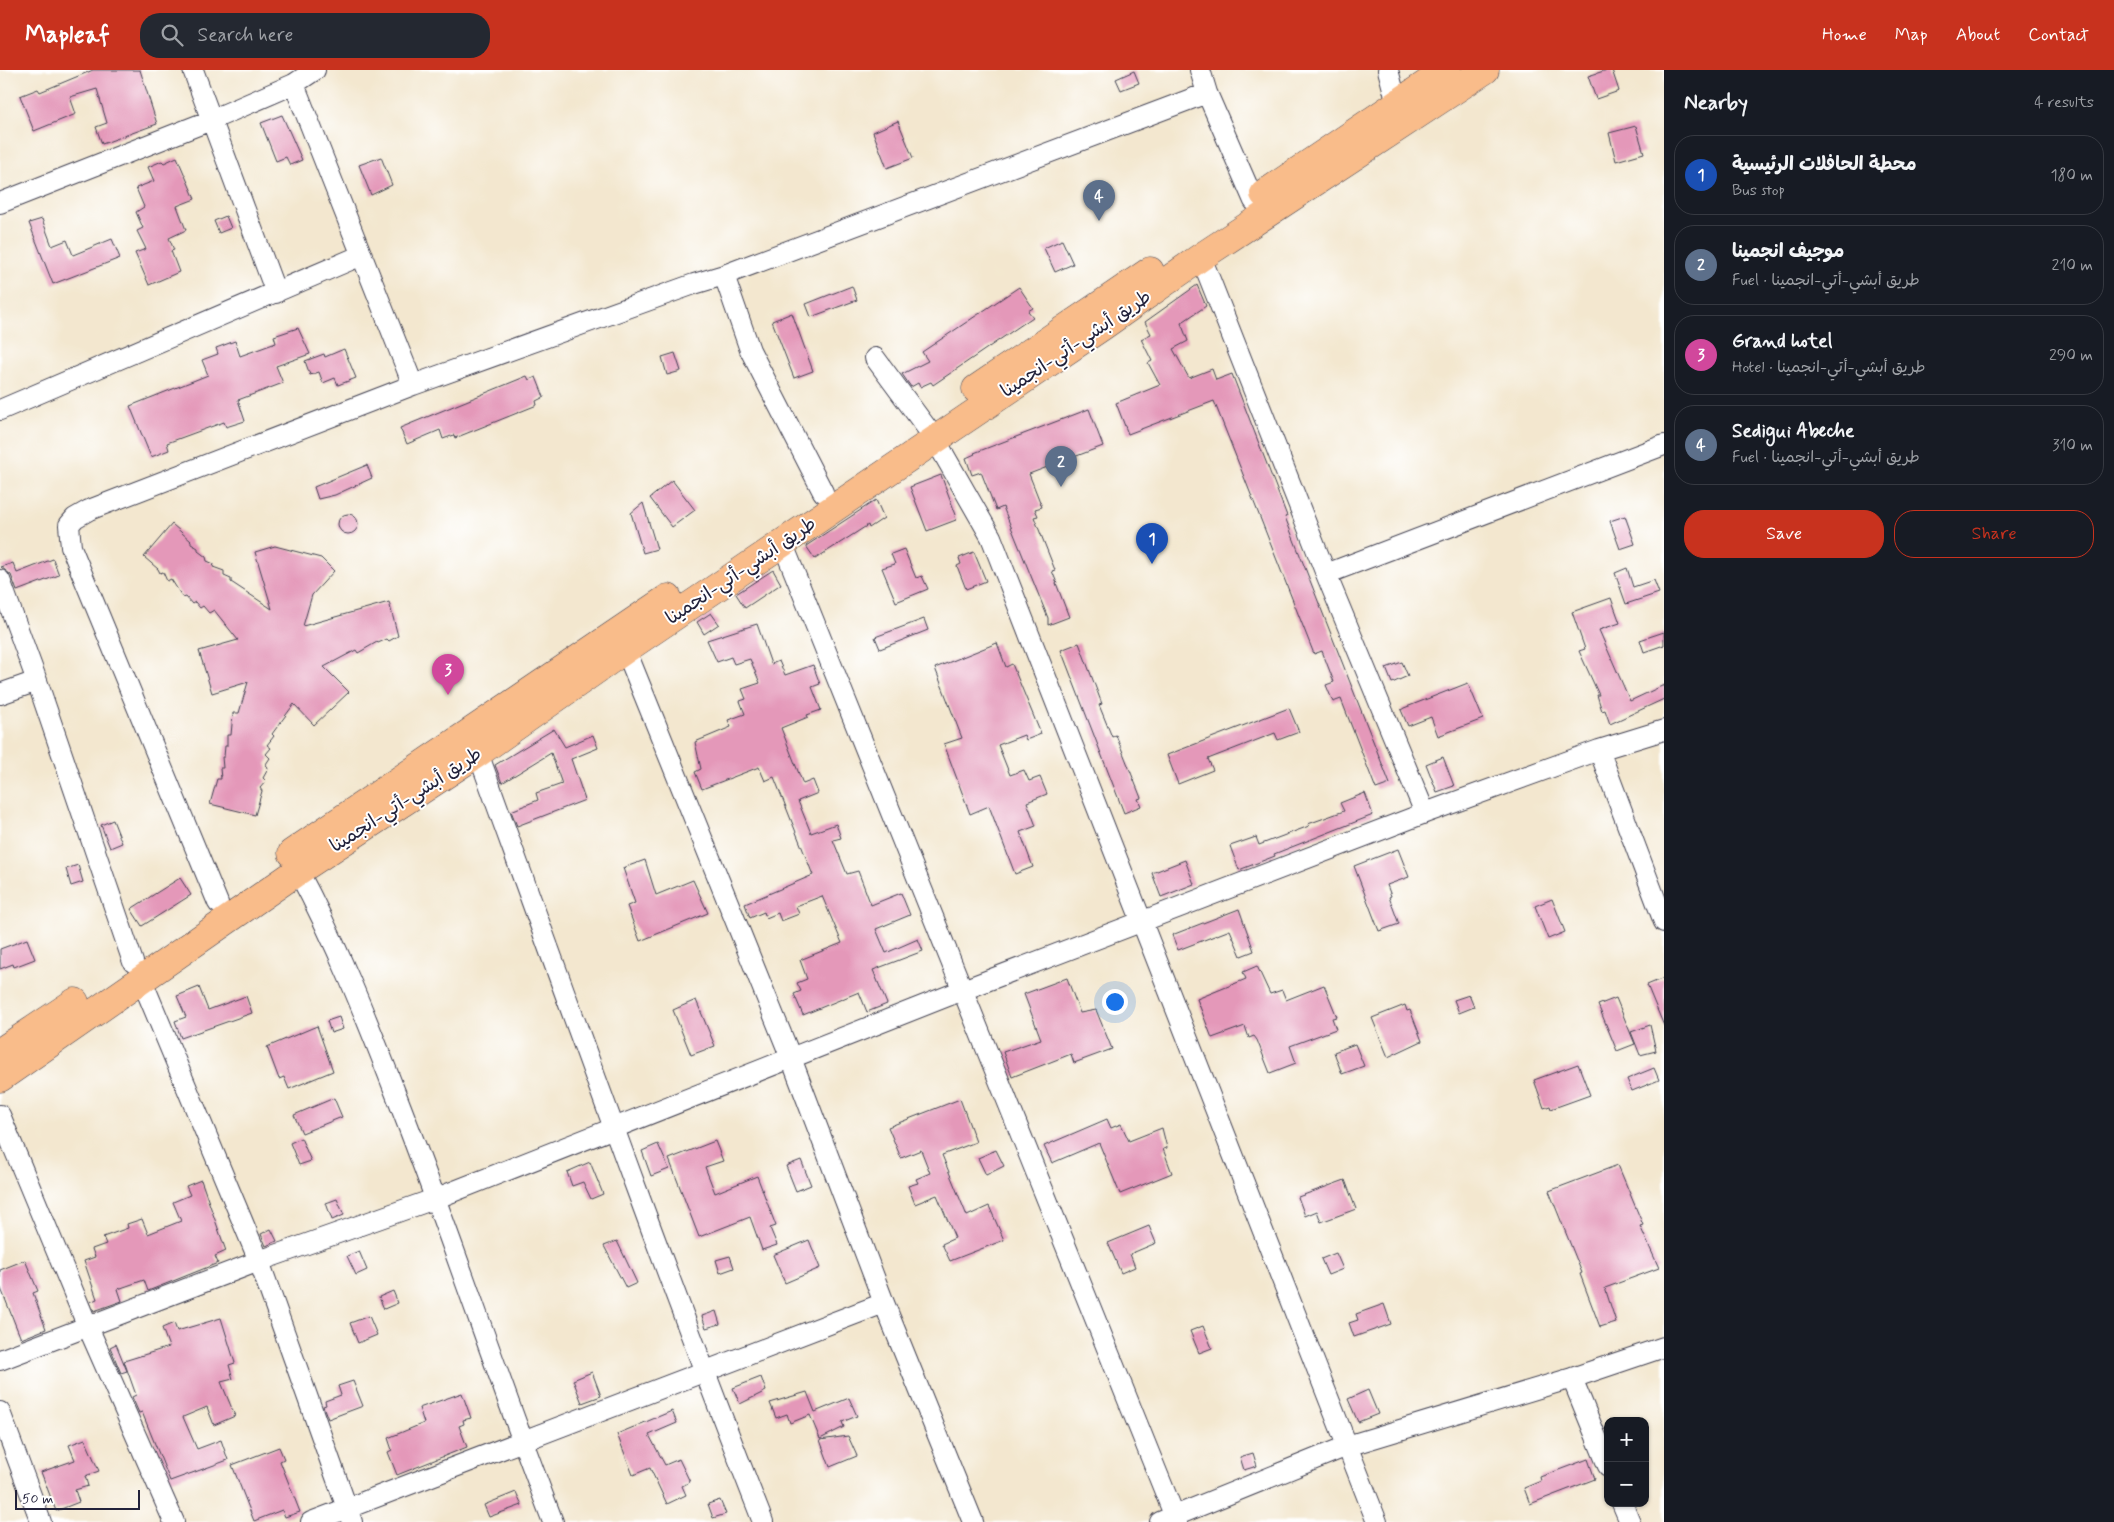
<!DOCTYPE html>
<html lang="en">
<head>
<meta charset="utf-8">
<style>
  body { margin:0; font-family:Mynerve,"Playpen Sans Arabic",sans-serif; background:#242831; color:#f1f3f6 }
  .controls { position:absolute; right:15px; bottom:15px; display:grid; overflow:hidden; border-radius:10px; box-shadow:0 1px 4px #0004 }
  .controls button { width:45px; height:45px; display:grid; place-items:center; padding:0; border:0; border-bottom:1px solid #363941; background:#171b24; color:#f1f3f6; font:25px sans-serif }
  .scale { position:absolute; left:15px; bottom:12px; width:125px; box-sizing:border-box; padding-left:5px; border:2px solid #22223b; border-top:0; font-size:14px; line-height:18px; white-space:nowrap; color:#22223b; -webkit-text-stroke:4px #fff; paint-order:stroke }
  .you { position:absolute; left:1114px; top:931px; width:18px; height:18px; margin:-12px; border:4px solid #fff; border-radius:50%; background:#1a73e8; box-shadow:0 0 0 8px #1a73e833 }
  .badge { display:grid; place-items:center; width:32px; height:32px; border-radius:50%; background:#c8321e; color:#fff; font-size:16px; font-weight:700 }
  .pin { position:absolute; translate:-50% -41px; filter:drop-shadow(0 1px 2px #0008) }
  .pin::after { content:''; position:absolute; top:26px; width:18px; height:15px; background:inherit; clip-path:polygon(0 0,100% 0,50% 100%) }
  .list { margin:0; padding:0; list-style:none }
  h2 { display:flex; justify-content:space-between; align-items:center; height:65px; margin:0; padding:0 20px; font-size:21px }
  h2 small { font-size:16px; font-weight:400; color:#9ea1a6 }
  .list li { display:grid; grid-template-columns:32px 1fr auto; gap:15px; align-items:center; box-sizing:border-box; height:80px; margin:0 10px 10px; padding:0 10px; border:1px solid #363941; border-radius:20px }
  .list b { display:block; font-size:19px; white-space:nowrap }
  .list p { margin:0; font-size:16px; white-space:nowrap; color:#9ea1a6 }
  .list em { font-size:16px; font-style:normal; color:#9ea1a6 }
  .actions { display:flex; gap:10px; padding:15px 20px }
  .actions a { flex:1; padding:11px 0; border:1px solid #c8321e; border-radius:20px; text-align:center; font-size:18px; color:#c8321e }
  .actions .main { background:#c8321e; color:#fff }
  .icon { flex:none; width:28px; height:28px; fill:none; stroke:currentColor; stroke-width:2; stroke-linecap:round; stroke-linejoin:round }
  .map { position:relative; flex:none; width:1664px; height:1452px; overflow:hidden }
  header { display:flex; align-items:center; gap:30px; box-sizing:border-box; height:70px; padding:0 25px; background:#c8321e; color:#fff }
  header strong { font-size:24px }
  nav { display:flex; gap:28px; margin-inline-start:auto; font-size:18px }
  .search { width:350px; height:45px; background:#242831; display:flex; align-items:center; gap:12px; box-sizing:border-box; padding:0 18px; border-radius:20px; color:#9ea1a6; font-size:19px }
  main { display:flex }
  aside { flex:1; background:#171b24 }
  .map>svg:first-child { display:block }
  .building { fill:#e498b9 }
  .lines { fill:none; stroke-linecap:round; stroke-linejoin:round }
  .minor-casing { stroke:#414051; stroke-width:22 }
  .highway-casing { stroke:#414051; stroke-width:29 }
  .minor { stroke:#fff; stroke-width:20 }
  .highway { stroke:#f9bc8a; stroke-width:28 }
  .labels { text-anchor:middle; dominant-baseline:central; stroke-width:4; stroke-linejoin:round; paint-order:stroke }
  .street-label { font-size:19px; fill:#22223b; stroke:#fff }
</style>
</head>
<body>
<header>
<strong>Mapleaf</strong>
<div class="search"><svg class="icon" aria-label="search" viewBox="0 0 24 24"><circle cx="10" cy="10" r="6"/><path d="M15 15l6 6"/></svg>Search here</div>
<nav><a>Home</a><a>Map</a><a>About</a><a>Contact</a></nav>
</header>
<main>
<div class="map">
<svg width="1664" height="1452" viewBox="0 0 1664 1452">
  <rect width="100%" height="100%" fill="#fff"/>
  <filter id="ink" filterUnits="userSpaceOnUse"><feTurbulence type="fractalNoise" baseFrequency=".02" numOctaves="2"/><feDisplacementMap in="SourceGraphic" scale="10" xChannelSelector="R" yChannelSelector="G"/><feConvolveMatrix kernelMatrix="1 2 1 2 8 2 1 2 1" color-interpolation-filters="sRGB"/></filter>
  <filter id="wash" filterUnits="userSpaceOnUse"><feTurbulence type="fractalNoise" baseFrequency=".0096" numOctaves="4" result="noise"/><feDisplacementMap in="SourceGraphic" scale="20" xChannelSelector="R" yChannelSelector="G"/><feGaussianBlur stdDeviation="1.12" result="paint"/><feColorMatrix in="noise" values="0 0 0 0 0 0 0 0 0 0 0 0 0 0 0 0 0 1.4 0 .05"/><feComposite in="paint" operator="in"/></filter>
  <g filter="url(#wash)">
    <rect width="100%" height="100%" fill="#f3e7cf"/>
    <g id="blocks">
      <path class="building" d="M93,0H140L157,54L102,74L96,57L107,53L97,19L70,27L76,44L34,61L20,26L38,19L40,22Z
        M1607,0H1612L1619,21L1596,29L1588,6Z
        M1134,1L1139,13L1121,20L1116,9Z
        M282,45L302,90L290,95L286,87L276,91L261,53Z
        M898,51L913,88L887,98L873,62Z
        M1636,56L1644,83L1616,91L1609,63Z
        M177,87L195,129L177,136L186,160L169,168L174,180L171,181L179,202L149,215L135,183L146,179L137,161L143,158L136,142L144,137L136,118L154,111L148,97L162,91L164,93Z
        M381,87L392,115L371,125L359,95Z
        M226,146L231,158L219,163L214,151Z
        M42,149L52,176L67,170L73,185L112,169L120,188L53,214L29,153Z
        M1062,170L1073,194L1055,202L1044,178Z
        M1197,215L1206,236L1181,253L1188,271L1173,279L1189,308L1212,299L1216,310L1232,304L1287,446L1285,447L1390,714L1376,719L1341,629L1333,632L1326,615L1334,612L1322,581L1314,584L1214,331L1128,364L1116,333L1160,315L1148,293L1152,291L1141,269L1151,264L1145,252Z
        M852,216L857,230L811,247L806,234Z
        M1019,217L1033,238L1028,241L1033,247L933,315L931,312L920,317L918,313L911,317L902,304L928,291L922,282Z
        M792,243L813,301L794,308L772,251Z
        M298,258L310,284L276,296L283,313L238,330L245,351L226,357L224,352L167,373L169,380L151,387L130,336L208,305L202,290L218,284L216,278L235,271L240,286L276,273L274,266Z
        M344,279L356,308L338,315L335,308L323,313L319,302L310,305L305,291L324,284L325,287Z
        M675,283L681,301L667,305L662,287Z
        M527,306L529,310L536,307L544,327L536,331L537,335L455,368L454,365L443,369L440,360L407,374L400,358Z
        M1089,339L1103,376L1029,404L1042,437L1035,439L1038,446L1034,447L1055,500L1052,501L1057,513H1056L1069,547L1048,555V548L1003,437L996,440L981,402L972,405L966,388L975,384L974,383Z
        M367,395L372,408L335,425L318,429L314,417Z
        M941,405L956,445L955,446L956,450L927,461L910,417Z
        M672,410L695,440L672,457L650,428Z
        M876,430L884,448L869,458L868,455L815,489L806,476Z
        M643,433L657,479L643,483L631,443Z
        M338 454a10 10 0 1 1 20 0a10 10 0 1 1-20 0Z
        M1625,446L1635,474L1620,479L1610,451Z
        M172,454L191,471V474L198,478V481L206,487L207,491L214,494L213,497L224,501V506L231,509V512L272,539L255,482L275,476L321,488L334,501L312,525L303,556L389,532L398,566L389,571L387,569L378,573L377,572L358,583L356,580L324,597L349,622L314,655L294,634L272,664L274,666L267,675L271,678L266,684L270,688L266,694L268,699L263,708L266,711L260,718L262,721L255,745L210,734L217,709H221L220,698H223L222,687H224L225,676H227V665H231L233,643H239L248,612L212,623L199,581L238,570L214,540L209,543L203,536L200,538L195,532L192,534L186,527L183,528L171,509L167,511L163,502L160,503L158,499L144,487Z
        M904,479L916,508L922,506L928,519L896,532L882,498L895,494L891,484Z
        M974,482L986,511L966,519L957,496L961,494L959,488Z
        M53,489L59,505L17,521L11,505L1,497L13,493L17,503Z
        M1627,498L1633,517L1654,510L1659,523L1626,534L1615,503Z
        M773,500L781,514L745,538L736,524Z
        M1611,528L1620,553L1599,560L1630,631L1664,615V629L1610,654L1605,640L1602,641L1597,625H1599L1579,581L1585,579L1572,542Z
        M711,543L719,554L704,564L697,552Z
        M924,549L928,560L880,579L875,567Z
        M757,554L771,594L779,591L785,605L813,595L820,614L812,617L821,640L807,645L808,647L781,658L803,714L813,710L818,723L798,731L811,763L836,754L841,768L833,770L847,804L858,801L871,835L901,823L910,845L876,859L886,883L918,869L923,881L873,900L887,934L867,942L859,922L803,945L794,924L801,921L797,913L807,909L800,890L842,873L822,826L796,836L799,844L781,851L778,843L766,848L764,842L750,848L745,834L813,805L774,707L765,711L759,697L702,719L695,702L701,699L695,672L731,657L728,650L745,644L740,631L746,629L742,619L760,613L750,589L734,594L731,587L717,592L707,570Z
        M1664,562V575L1644,582L1640,570Z
        M997,573L1006,597L1012,594L1041,664L1026,670L1024,665L998,675L1010,705L1024,700L1029,711L1040,707L1047,724L1027,732L1036,756L1020,762L1033,797L1015,804L989,736L970,744L944,674L962,668L935,598Z
        M1079,573L1102,634L1099,635L1112,667L1116,665L1141,728L1138,729L1141,736L1124,743L1061,580Z
        M1402,592L1408,606L1392,613L1386,598Z
        M1468,613L1483,649L1438,666L1431,647L1408,656L1401,640L1404,638Z
        M1289,638L1299,662L1278,670L1275,663L1208,689L1213,700L1178,714L1167,685Z
        M554,659L565,677L593,665L598,678L571,689L585,730L517,756L511,741L538,730L536,723L562,714L551,683L502,713L495,695Z
        M1443,687L1454,716L1437,722L1426,694Z
        M1365,723L1373,745L1274,784L1275,786L1239,800L1230,776L1256,767L1259,775L1309,756L1308,754L1344,741L1340,733Z
        M113,750L122,773L110,778L101,755Z
        M1398,779L1409,807L1387,815L1391,826L1389,827L1399,854L1379,861L1354,796Z
        M645,790L656,825L693,810L708,843L640,871L627,836L635,833L623,798Z
        M1185,790L1194,814L1161,827L1152,803Z
        M78,795L83,812L71,816L66,799Z
        M180,808L191,825L142,856L131,839Z
        M1552,829L1565,862L1548,869L1535,836Z
        M1239,839L1254,881L1241,886L1230,860L1178,880L1172,865Z
        M27,869L35,889L14,897L13,894L0,899V879Z
        M1257,896L1270,924L1282,920L1286,930L1324,915L1337,947L1332,948L1336,959L1290,976L1296,993L1270,1003L1257,970L1254,966L1249,968L1245,956L1212,968L1197,929L1246,909L1243,902Z
        M1067,908L1080,943L1096,940L1112,979L1074,993L1071,984L1012,1007L1003,982L1041,969L1024,924Z
        M1664,908V956L1647,915Z
        M199,917L208,940L246,926L252,943L181,968L175,951L186,947L177,926Z
        M1469,925L1474,937L1459,943L1454,930Z
        M1616,928L1635,974L1617,981L1598,935Z
        M696,930L715,976L691,985L673,940Z
        M1405,935L1407,941L1410,940L1422,971L1388,987L1372,948Z
        M339,947L343,959L331,963L327,951Z
        M1650,955L1656,981L1640,985L1631,962Z
        M317,956L333,1001L289,1019L284,1007L279,1009L267,977Z
        M1355,974L1364,996L1342,1004L1334,982Z
        M1578,994L1590,1025L1551,1039L1550,1036L1544,1038L1534,1010Z
        M1654,998L1659,1010L1632,1021L1627,1009Z
        M334,1028L342,1047L302,1063L294,1045Z
        M960,1029L976,1072L942,1085L967,1146L989,1136L1004,1170L950,1191L942,1174L955,1168L937,1125L915,1134L908,1116L918,1113L916,1109L930,1103L921,1080L901,1088L888,1057Z
        M1107,1049L1111,1058L1121,1054L1129,1071L1162,1058L1167,1078L1163,1079L1172,1103L1120,1124L1099,1073L1052,1093L1044,1076Z
        M301,1068L311,1091L299,1095L290,1073Z
        M715,1071L723,1091L705,1097L715,1123L757,1106L776,1156L770,1158L777,1175L762,1180L750,1147L699,1167L669,1089Z
        M658,1074L669,1099L651,1106L642,1081Z
        M996,1080L1004,1096L986,1105L978,1088Z
        M801,1090L811,1115L796,1121L786,1096Z
        M590,1092L603,1124L591,1129L583,1112L572,1116L567,1102Z
        M1618,1095L1643,1155L1640,1156L1659,1198L1605,1218L1616,1252L1600,1257L1580,1204L1582,1203L1549,1121Z
        M201,1110L226,1181L215,1186L218,1193L148,1221L144,1210L118,1219L122,1231L94,1241L90,1232L97,1229L84,1191L95,1187L92,1179L106,1174L103,1167L128,1158L127,1154L142,1149L148,1164L181,1151L173,1132L190,1125L186,1116Z
        M1345,1110L1356,1139L1321,1152L1317,1141L1305,1146L1298,1127Z
        M337,1129L344,1145L332,1150L326,1133Z
        M1149,1156L1156,1173L1130,1184L1135,1197L1121,1203L1108,1173Z
        M271,1159L277,1171L266,1176L261,1164Z
        M809,1170L820,1198L785,1213L773,1185Z
        M617,1171L637,1213L626,1218L604,1176Z
        M359,1181L367,1200L356,1205L347,1186Z
        M1336,1183L1343,1199L1328,1205L1321,1189Z
        M730,1186L734,1198L720,1203L716,1190Z
        M25,1190L38,1221L33,1223L46,1259L21,1269L0,1216V1200Z
        M393,1221L398,1233L384,1239L379,1227Z
        M1384,1234L1391,1254L1354,1267L1349,1253L1358,1250L1356,1244Z
        M716,1241L720,1254L706,1258L702,1246Z
        M369,1246L377,1265L358,1273L350,1253Z
        M221,1248L235,1293L229,1295L233,1309L221,1312L235,1346L214,1355L207,1337L183,1347L197,1379L221,1370L228,1390L170,1411L142,1342L139,1343L132,1327L136,1325L124,1291L169,1277L162,1258L174,1253L177,1261Z
        M1203,1256L1212,1278L1199,1283L1190,1261Z
        M116,1274L127,1301L121,1303L110,1277Z
        M592,1302L601,1326L582,1333L573,1310Z
        M761,1307L766,1321L740,1334L733,1318Z
        M353,1311L363,1336L328,1349L323,1336L326,1335L325,1331L341,1325L338,1316Z
        M1368,1320L1378,1344L1358,1352L1348,1329Z
        M807,1322L815,1342L849,1328L857,1346L842,1352L844,1357L820,1369L810,1345L790,1353L787,1344L776,1348L770,1333Z
        M462,1323L471,1348L463,1350L464,1354L459,1356L467,1377L397,1405L388,1382L392,1380L388,1368L424,1353L419,1338Z
        M672,1341L677,1353L649,1365L665,1395L679,1389L690,1412L682,1416L686,1425L667,1434L650,1398L633,1405L617,1364Z
        M848,1366L857,1386L830,1397L820,1370Z
        M85,1369L99,1401L85,1406L88,1416L75,1420L79,1432L56,1441L41,1402L75,1390L69,1375Z
        M279,1377L284,1389L280,1391L300,1442L285,1447L282,1440L254,1451L232,1395Z
        M1253,1383L1257,1396L1244,1400L1240,1387Z
        M1588,1389L1595,1409L1530,1434L1524,1418L1541,1411L1540,1407Z
        M516,1422L522,1435L489,1447L484,1435Z
        M720,1430L726,1444L713,1448L708,1434Z"/>
    </g>
  </g>
  <g filter="url(#ink)">
    <use href="#blocks" fill-opacity="0" stroke="#414051" stroke-width="1"/>
    <g class="lines">
      <g class="minor-casing">
        <path id="minor" d="M193,0L276,223
          M1200,0L1207,23L1254,131
          M1388,0L1397,34L1403,46
          M294,14L413,315
          M0,133L211,50L294,14L315,0
          M1201,187L1326,504L1425,743
          M724,205L750,280L823,422
          M875,288L935,369L991,467L1377,1452
          M0,340L362,185
          M782,472L1177,1452
          M1326,504L1664,375
          M0,510L37,611L133,892
          M621,568L791,988L884,1233L973,1452
          M0,624L37,611
          M1599,680L1664,660
          M478,683C571,940 663,1198 763,1452
          M298,801C336,872 366,947 395,1022C451,1164 498,1309 553,1452
          M218,833L71,477L69,455L75,448L89,440L413,315L694,214L724,205L1207,23
          M141,908L259,1191L352,1452
          M0,1045L88,1257L174,1452
          M0,1290L259,1191L437,1128L963,920L1425,743L1599,680L1664,852
          M1572,1308L1608,1396
          M0,1342L41,1452
          M1622,1433L1630,1452
          M311,1452L884,1233
          M1160,1452L1347,1376L1572,1308L1664,1277"/>
      </g>
      <g class="highway-casing">
        <path id="highway" d="M1264,124L1447,0
          M976,319L1150,201
          M292,783L668,528
          M0,982L75,932
          M0,1008L298,801L478,683L626,579L1103,256L1201,187L1485,0"/>
      </g>
      <use href="#minor" class="minor"/>
      <use href="#highway" class="highway"/>
    </g>
  </g>
  <g class="labels">
    <g class="street-label">
      <text transform="translate(1076 274) rotate(-34)">طريق أبشي-أتي-انجمينا</text>
      <text transform="translate(741 501) rotate(-34)">طريق أبشي-أتي-انجمينا</text>
      <text transform="translate(406 730) rotate(-33)">طريق أبشي-أتي-انجمينا</text>
    </g>
  </g>
</svg>
<div class="controls">
<button>+</button>
<button>−</button>
</div>
<div class="scale">50 m</div>
<div class="you"></div>
<div class="pin badge" style="left:1152px;top:494px;background:#1a4fb4">1</div>
<div class="pin badge" style="left:1061px;top:417px;background:#5c6f8a">2</div>
<div class="pin badge" style="left:448px;top:625px;background:#d1479c">3</div>
<div class="pin badge" style="left:1099px;top:151px;background:#5c6f8a">4</div>
</div>
<aside>
<h2>Nearby<small>4 results</small></h2>
<ul class="list">
<li><span class="badge" style="background:#1a4fb4">1</span><div><b>محطة الحافلات الرئيسية</b><p>Bus stop</p></div><em>180 m</em></li>
<li><span class="badge" style="background:#5c6f8a">2</span><div><b>موجيف انجمينا</b><p>Fuel · طريق أبشي-أتي-انجمينا</p></div><em>210 m</em></li>
<li><span class="badge" style="background:#d1479c">3</span><div><b>Grand hotel</b><p>Hotel · طريق أبشي-أتي-انجمينا</p></div><em>290 m</em></li>
<li><span class="badge" style="background:#5c6f8a">4</span><div><b>Sedigui Abeche</b><p>Fuel · طريق أبشي-أتي-انجمينا</p></div><em>310 m</em></li>
</ul>
<div class="actions"><a class="main">Save</a><a>Share</a></div>
</aside>
</main>
</body>
</html>
